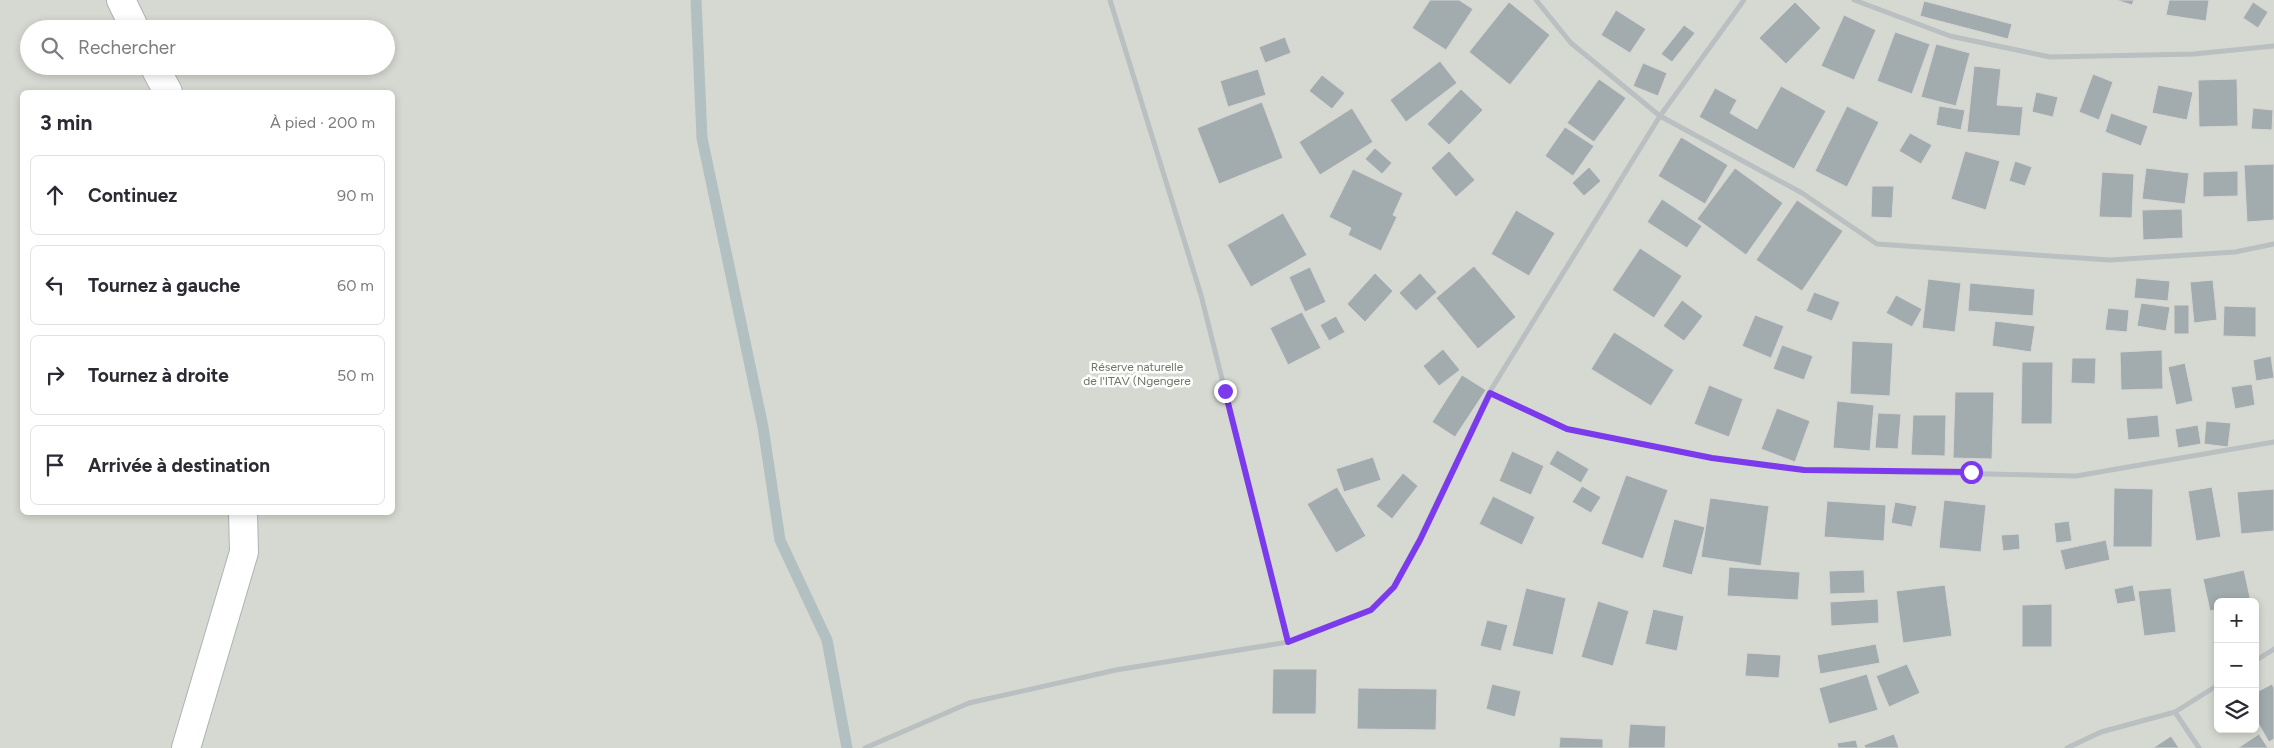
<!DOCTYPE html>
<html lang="fr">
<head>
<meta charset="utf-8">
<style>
  body { margin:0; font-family:Figtree,sans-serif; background:#f2f2f3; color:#2b2b33 }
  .controls { position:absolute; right:15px; bottom:15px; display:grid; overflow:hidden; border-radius:8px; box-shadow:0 2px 8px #0003 }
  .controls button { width:45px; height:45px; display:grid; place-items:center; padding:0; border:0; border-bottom:1px solid #e1e1e2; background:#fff; color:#2b2b33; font:25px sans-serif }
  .stop { position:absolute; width:15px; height:15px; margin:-11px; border:4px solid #7c3aed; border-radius:50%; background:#fff }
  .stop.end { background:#7c3aed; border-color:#fff; box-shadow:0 1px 5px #0008 }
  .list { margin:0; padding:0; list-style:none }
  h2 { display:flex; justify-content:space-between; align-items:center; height:65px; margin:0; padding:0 20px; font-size:21px }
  h2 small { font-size:16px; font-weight:400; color:#7c7c81 }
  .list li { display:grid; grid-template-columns:32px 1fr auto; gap:15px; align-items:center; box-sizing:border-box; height:80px; margin:0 10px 10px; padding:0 10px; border:1px solid #e1e1e2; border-radius:8px }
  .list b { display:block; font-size:19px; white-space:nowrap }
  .list em { font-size:16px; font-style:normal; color:#7c7c81 }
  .icon { flex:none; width:28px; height:28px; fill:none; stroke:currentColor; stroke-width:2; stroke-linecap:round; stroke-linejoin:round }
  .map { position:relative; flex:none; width:2274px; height:748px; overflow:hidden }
  .search { position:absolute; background:#fff; box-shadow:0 2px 8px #0003; left:20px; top:20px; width:375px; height:55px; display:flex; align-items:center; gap:12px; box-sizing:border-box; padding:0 18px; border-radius:28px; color:#7c7c81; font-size:19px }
  .panel { position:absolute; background:#fff; box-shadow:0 2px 8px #0003; left:20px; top:90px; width:375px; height:425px; border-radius:8px }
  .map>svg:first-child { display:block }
  .green { fill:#d5d9d1; fill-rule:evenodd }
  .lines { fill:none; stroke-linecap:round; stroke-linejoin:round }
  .stream { stroke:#b3c0c2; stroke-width:11 }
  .building { fill:#a2abae; stroke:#d6d6d4 }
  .secondary-casing { stroke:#acb3b6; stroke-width:30 }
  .street { stroke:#babfc1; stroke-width:5 }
  .secondary { stroke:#fff; stroke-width:28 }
  .route { stroke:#7c3aed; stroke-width:6 }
  .labels { text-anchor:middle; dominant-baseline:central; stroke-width:5; stroke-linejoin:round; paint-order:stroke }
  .park-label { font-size:12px; fill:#6b7765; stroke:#fff }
</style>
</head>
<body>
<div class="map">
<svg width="2274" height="748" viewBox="0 0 2274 748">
  <rect width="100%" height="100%" fill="#f5f4f2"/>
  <path class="green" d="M0,0H2274V748H0ZM29,29H386V66H29ZM22,92H392V512H22ZM2218,602H2255V729H2218Z"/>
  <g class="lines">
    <path class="stream" d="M696,0L702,138L763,427L780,540L827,640L847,748"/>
  </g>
  <path class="building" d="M1430,0H1459L1473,9L1446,50L1412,28Z
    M2116,0H2134L2132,5Z
    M2169,0H2209L2206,21L2166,15Z
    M1924,1L2012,24L2008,39L1920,16Z
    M1509,2L1550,35L1510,85L1469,52Z
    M1795,2L1821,28L1786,64L1759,38Z
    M2253,2L2268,12L2258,28L2243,18Z
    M1616,10L1646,29L1630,53L1601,35Z
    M1844,15L1876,30L1854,80L1821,66Z
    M1684,25L1695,33L1672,62L1661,54Z
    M1895,32L1930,44L1912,94L1877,81Z
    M1285,37L1291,53L1265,63L1259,47Z
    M1936,44L1970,53L1956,106L1921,97Z
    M1440,61L1457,83L1406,122L1390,100Z
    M1643,63L1667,73L1658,96L1633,86Z
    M1974,66L2001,69L1997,105L2023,107L2020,136L1967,132Z
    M1258,69L1266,95L1228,107L1220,81Z
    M2093,74L2113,82L2099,120L2079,112Z
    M1322,75L1345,93L1332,109L1309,91Z
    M1599,79L1626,98L1594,142L1567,123Z
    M2237,79L2238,126L2199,127L2198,80Z
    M2158,85L2193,92L2187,120L2152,113Z
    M1781,86L1826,111L1794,169L1699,117L1715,88L1737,100L1730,113L1757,129Z
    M1461,89L1483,110L1449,145L1427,124Z
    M2036,92L2058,97L2053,117L2032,112Z
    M1262,102L1283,158L1219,184L1197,128Z
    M1847,106L1879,122L1847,187L1815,171Z
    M1939,106L1965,110L1961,130L1936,125Z
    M1352,108L1373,142L1320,175L1299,142Z
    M2253,108L2273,110L2272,130L2251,129Z
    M2111,113L2148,126L2141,146L2105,132Z
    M1565,127L1594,146L1573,176L1545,156Z
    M1910,133L1932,145L1921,164L1899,151Z
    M1681,137L1728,165L1705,204L1658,176Z
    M1375,148L1392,163L1382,174L1365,159Z
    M1449,151L1475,180L1456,197L1431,168Z
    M1965,151L2000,161L1986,210L1951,199Z
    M2015,161L2032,167L2025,186L2009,181Z
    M2274,164V220L2247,222L2244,165Z
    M1589,167L1601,181L1584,196L1572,183Z
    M1735,168L1783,203L1746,255L1697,219Z
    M2146,168L2189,173L2185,204L2142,199Z
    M1353,169L1403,193L1393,215L1397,217L1381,251L1348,235L1351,228L1329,217Z
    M2238,171V196L2203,197V172Z
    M2102,172L2134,174L2132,218L2099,217Z
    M1872,186H1894L1892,218L1871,217Z
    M1662,199L1702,226L1687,248L1647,222Z
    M1797,200L1843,231L1802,291L1756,260Z
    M2182,209L2183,238L2143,240L2142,210Z
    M1516,210L1555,233L1529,276L1491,254Z
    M1283,213L1307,255L1251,287L1227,245Z
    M1640,248L1682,276L1654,318L1612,290Z
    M1474,266L1516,317L1478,349L1436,298Z
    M1310,267L1326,302L1305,312L1289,277Z
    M1375,273L1393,291L1365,322L1347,304Z
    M1420,273L1437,292L1416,311L1399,293Z
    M2136,278L2170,281L2168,301L2134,298Z
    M1928,279L1961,283L1955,332L1922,328Z
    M2213,280L2217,320L2194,323L2190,282Z
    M1970,283L2035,289L2033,316L1968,311Z
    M1814,292L1840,302L1832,321L1806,311Z
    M1896,295L1922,309L1912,327L1886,313Z
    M1682,300L1703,316L1684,341L1663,326Z
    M2141,303L2170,307L2166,331L2137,326Z
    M2174,305H2189V334H2174Z
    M2224,306L2256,307V337L2223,336Z
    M2108,308L2129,310L2127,332L2105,330Z
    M1302,312L1321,348L1288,365L1270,328Z
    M1755,315L1784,326L1771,358L1742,346Z
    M1336,316L1345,332L1329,341L1320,325Z
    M1995,321L2035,326L2031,352L1992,346Z
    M1614,332L1674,370L1651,406L1591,369Z
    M1852,341L1893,343L1890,396L1850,394Z
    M1782,345L1813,356L1804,380L1773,369Z
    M1443,349L1460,370L1439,386L1423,366Z
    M2162,350L2163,389L2121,390L2120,352Z
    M2271,356L2274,378L2256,381L2253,360Z
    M2072,358H2096L2095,384L2071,383Z
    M2022,362H2053L2052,424H2021Z
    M2185,363L2193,401L2176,405L2168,367Z
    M1462,375L1486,390L1455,437L1432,422Z
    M2252,384L2255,405L2235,409L2231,387Z
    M1709,385L1743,399L1729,437L1694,424Z
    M1955,392H1994L1992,459L1953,458Z
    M1837,401L1874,405L1870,451L1833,448Z
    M1777,408L1810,421L1795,462L1761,449Z
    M1878,413L1901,414L1898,449L1875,448Z
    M1913,415H1946L1945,456L1911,455Z
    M2158,415L2160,437L2128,440L2126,418Z
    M2206,421L2231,423L2228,447L2204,444Z
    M2198,425L2201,444L2178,448L2175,429Z
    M1557,450L1589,469L1581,483L1549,464Z
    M1512,451L1544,466L1531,495L1499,481Z
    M1373,457L1381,480L1344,492L1336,469Z
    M1403,473L1418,486L1392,519L1376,506Z
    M1626,475L1668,490L1643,559L1601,544Z
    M1582,486L1601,497L1591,513L1572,502Z
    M1337,487L1366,536L1336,553L1307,504Z
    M2212,487L2221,537L2196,541L2188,491Z
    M2114,488L2153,489L2152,547H2113Z
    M2274,489V531L2241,534L2237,492Z
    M1493,496L1535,517L1522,545L1479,524Z
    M1710,498L1769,506L1761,566L1701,557Z
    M1944,500L1986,505L1981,552L1939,548Z
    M1827,501L1886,505L1884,541L1824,537Z
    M1895,502L1917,506L1912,527L1891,523Z
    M1674,519L1705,527L1692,575L1662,567Z
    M2069,521L2072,541L2056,543L2054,523Z
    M2019,534L2020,549L2003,551L2001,535Z
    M2106,540L2110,560L2065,570L2060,550Z
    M1729,567L1800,572L1798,600L1727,596Z
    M1864,570L1865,593L1830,594L1829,571Z
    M2244,570L2251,602H2218V609L2210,611L2203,579Z
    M1945,585L1952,636L1903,643L1896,591Z
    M2133,585L2136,601L2117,604L2114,589Z
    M1526,588L1566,598L1553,655L1512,646Z
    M2171,588L2176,632L2144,636L2138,591Z
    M1878,599L1879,623L1831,626L1830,602Z
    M1598,601L1629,611L1613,666L1581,657Z
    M2052,604V647H2022V605Z
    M1653,609L1684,616L1677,651L1645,644Z
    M1487,620L1508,625L1501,651L1480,646Z
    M1876,644L1880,663L1820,674L1817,655Z
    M1747,653L1781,655L1779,678L1745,676Z
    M1907,664L1920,693L1889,707L1876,676Z
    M1273,669H1317L1316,714H1272Z
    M1867,674L1878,710L1829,724L1819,688Z
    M1492,684L1521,691L1515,717L1486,709Z
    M2272,684L2274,688V739L2269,742L2255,718V693Z
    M1358,688L1437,689L1436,730L1357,729Z
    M1630,724L1666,726L1665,748H1628Z
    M1894,734L1899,748H1865L1864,745Z
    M2259,734L2268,748H2238Z
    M2171,736L2179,748H2153Z
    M1560,737L1603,739V748H1559Z
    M1856,740L1858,748H1838L1837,743Z"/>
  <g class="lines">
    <g class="secondary-casing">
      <path id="secondary" d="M121,0L135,29
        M154,66L168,92
        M186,748L244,552L243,512"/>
    </g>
    <path class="street" d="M1110,0L1201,295L1288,642
      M1536,0L1571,43L1660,116L1802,193L1877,244L2110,260L2235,252L2274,244
      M1854,0L1950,36L2050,57L2194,54L2274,46
      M1489,393L1567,429L1712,458L1804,470L2076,476L2274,442
      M2255,661L2274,649
      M2175,712L2199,748
      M865,748L969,703L1116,670L1288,642L1371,610L1394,587L1419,540L1489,393L1660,116L1744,0
      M2067,748L2101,732L2175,712L2218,685"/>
    <use href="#secondary" class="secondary"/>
  </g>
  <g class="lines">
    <path class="route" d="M1225,391L1288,642L1371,610L1394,587L1420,540L1490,393L1567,429L1712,458L1804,470L1971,472"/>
  </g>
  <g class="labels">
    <g class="park-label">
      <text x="1137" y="367">Réserve naturelle<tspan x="1137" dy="14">de l'ITAV (Ngengere</tspan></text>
    </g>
  </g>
</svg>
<div class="controls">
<button>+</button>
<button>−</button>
<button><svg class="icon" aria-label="layers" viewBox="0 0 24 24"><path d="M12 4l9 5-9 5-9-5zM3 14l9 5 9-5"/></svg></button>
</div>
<div class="stop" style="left:1971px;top:472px"></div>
<div class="stop end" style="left:1225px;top:391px"></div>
<div class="search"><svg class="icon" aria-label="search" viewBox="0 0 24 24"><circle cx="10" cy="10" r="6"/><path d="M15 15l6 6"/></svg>Rechercher</div>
<section class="panel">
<h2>3 min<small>À pied · 200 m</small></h2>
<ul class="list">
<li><svg class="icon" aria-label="ahead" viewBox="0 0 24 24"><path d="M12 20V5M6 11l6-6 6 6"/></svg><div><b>Continuez</b></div><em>90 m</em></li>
<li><svg class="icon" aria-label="left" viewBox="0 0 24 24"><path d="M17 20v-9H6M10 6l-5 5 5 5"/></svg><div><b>Tournez à gauche</b></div><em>60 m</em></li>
<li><svg class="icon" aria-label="right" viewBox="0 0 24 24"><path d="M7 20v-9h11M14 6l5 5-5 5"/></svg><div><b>Tournez à droite</b></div><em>50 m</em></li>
<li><svg class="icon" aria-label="arrive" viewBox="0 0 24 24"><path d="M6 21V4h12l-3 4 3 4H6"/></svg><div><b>Arrivée à destination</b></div></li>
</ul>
</section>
</div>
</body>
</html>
